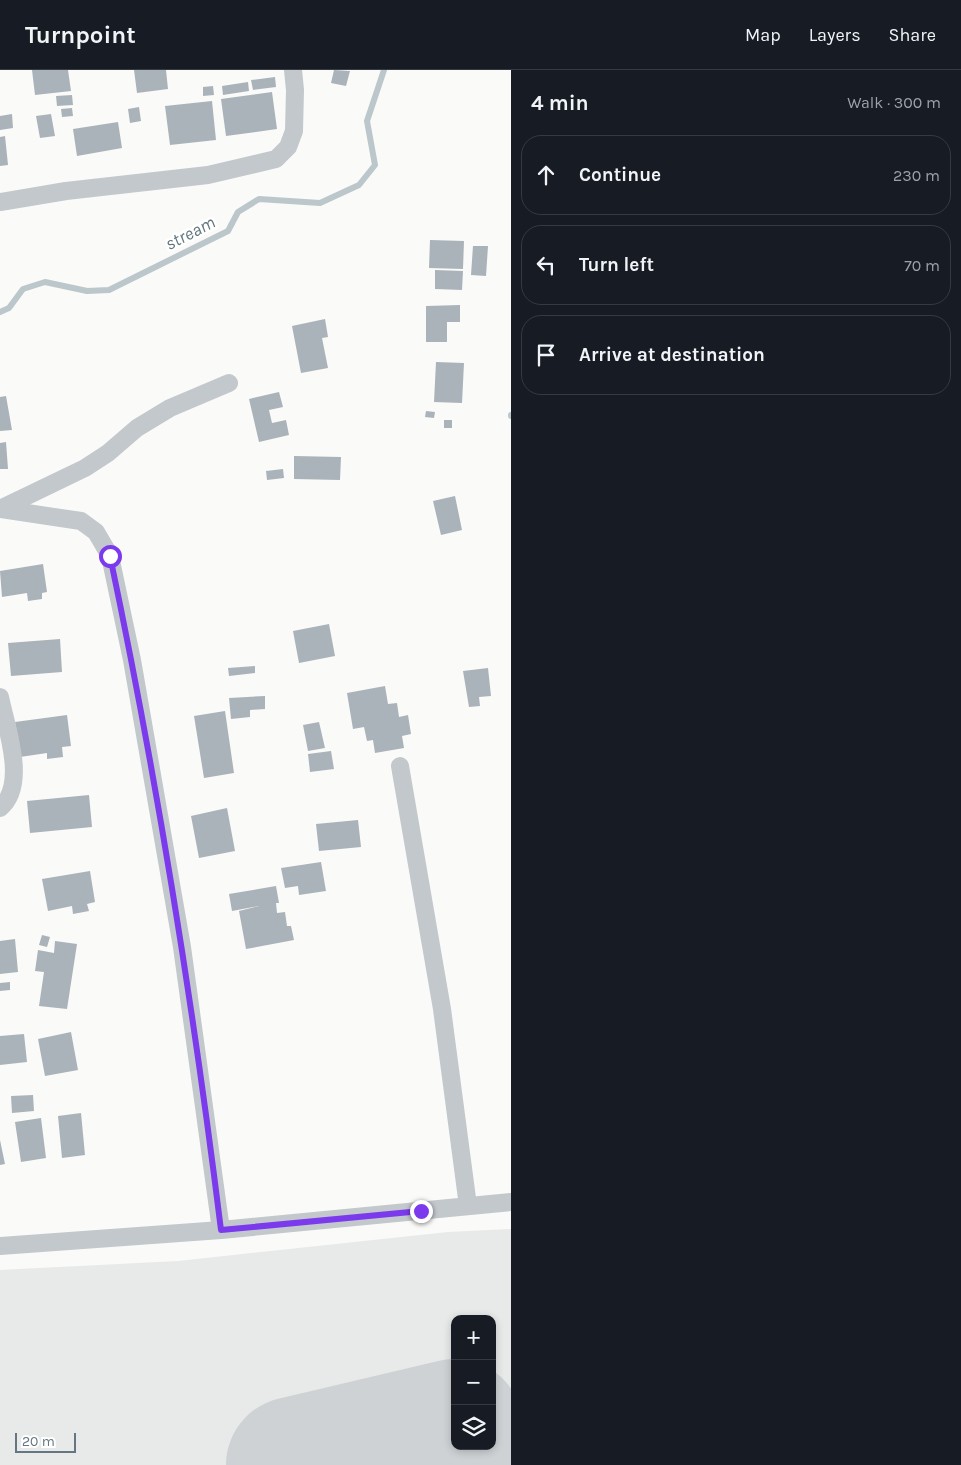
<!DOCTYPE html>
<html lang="en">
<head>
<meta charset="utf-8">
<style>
  body { margin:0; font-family:Karla,sans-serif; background:#20242c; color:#f1f3f6 }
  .controls { position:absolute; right:15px; bottom:15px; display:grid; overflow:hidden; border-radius:10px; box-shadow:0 2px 8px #0003 }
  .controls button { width:45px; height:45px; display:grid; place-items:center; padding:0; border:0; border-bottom:1px solid #363941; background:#171b24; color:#f1f3f6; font:25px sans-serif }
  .scale { position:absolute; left:15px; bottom:12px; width:61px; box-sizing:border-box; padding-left:5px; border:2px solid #657683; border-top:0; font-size:14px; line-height:18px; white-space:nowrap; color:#657683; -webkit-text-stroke:4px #fff; paint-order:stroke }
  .stop { position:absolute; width:15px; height:15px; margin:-11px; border:4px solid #7c3aed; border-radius:50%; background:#fff }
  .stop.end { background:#7c3aed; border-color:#fff; box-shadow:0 1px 5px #0008 }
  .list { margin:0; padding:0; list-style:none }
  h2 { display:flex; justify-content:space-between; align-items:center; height:65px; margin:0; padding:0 20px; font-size:21px }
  h2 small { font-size:16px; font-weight:400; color:#9ea1a6 }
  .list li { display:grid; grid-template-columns:32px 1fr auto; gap:15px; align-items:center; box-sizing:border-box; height:80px; margin:0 10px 10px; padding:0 10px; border:1px solid #363941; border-radius:20px }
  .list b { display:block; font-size:19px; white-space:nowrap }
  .list em { font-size:16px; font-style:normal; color:#9ea1a6 }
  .icon { flex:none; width:28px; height:28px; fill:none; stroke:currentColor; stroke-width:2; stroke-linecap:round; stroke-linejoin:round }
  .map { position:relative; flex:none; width:511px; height:1395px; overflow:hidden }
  header { display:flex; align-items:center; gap:30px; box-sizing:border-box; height:70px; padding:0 25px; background:#171b24; border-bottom:1px solid #363941 }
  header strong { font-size:24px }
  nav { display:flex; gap:28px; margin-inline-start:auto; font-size:18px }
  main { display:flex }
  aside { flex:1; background:#171b24 }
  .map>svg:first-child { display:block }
  .built { fill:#e8e9e9; fill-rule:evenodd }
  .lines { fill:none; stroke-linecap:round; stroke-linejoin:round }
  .stream { stroke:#bbc7cb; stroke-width:6 }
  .runway { stroke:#ced2d4; stroke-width:136 }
  .building { fill:#aab3b9 }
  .minor { stroke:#c3c8cc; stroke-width:18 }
  .route { stroke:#7c3aed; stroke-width:6 }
  .labels { text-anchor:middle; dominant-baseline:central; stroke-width:5; stroke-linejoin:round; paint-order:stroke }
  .water-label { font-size:18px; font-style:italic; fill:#60757c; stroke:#fff }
</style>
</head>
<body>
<header>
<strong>Turnpoint</strong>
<nav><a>Map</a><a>Layers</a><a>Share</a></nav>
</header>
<main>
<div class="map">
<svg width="511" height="1395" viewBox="0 0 511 1395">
  <rect width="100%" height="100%" fill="#fafaf8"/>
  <path class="built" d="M511,1159V1395H0V1200L178,1191L448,1162ZM455,1249H492V1376H455Z"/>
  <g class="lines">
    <path class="stream" d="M0,242L9,238L23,219L45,212L87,221L109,220L228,161L238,142L259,129L320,133L359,115L375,95L367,51L384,0
      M511,346V345"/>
    <path class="runway" d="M294,1395L455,1357"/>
  </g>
  <path class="building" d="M32,0H68L71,21L35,25Z
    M134,0H166L168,19L137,23Z
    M334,0L350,1L346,16L331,13Z
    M275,7L276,17L253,20L251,10Z
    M248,12L249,21L223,25L222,16Z
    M213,16L214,25L203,26V17Z
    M272,22L277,59L226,66L221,29Z
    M72,25L73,35L57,36L56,26Z
    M212,31L216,70L170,75L165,36Z
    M139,37L141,51L130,53L128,39Z
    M72,38L73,46L62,47L61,39Z
    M12,44L13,58L0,60V46Z
    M51,44L55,66L40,68L36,46Z
    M118,52L122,78L77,86L73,59Z
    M5,66L8,95L0,96V67Z
    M430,170L464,171L463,199L429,198Z
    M473,176H488L486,206L471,205Z
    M435,200L463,201L462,220L435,219Z
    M460,235V252H447V272H426V236Z
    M325,249L328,267L322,268L328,298L301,303L292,256Z
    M436,292L464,293L462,333L434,332Z
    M279,322L283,337L269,340L272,353L286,350L289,365L259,372L249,329Z
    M6,326L12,360L0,361V327Z
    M426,341L435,342L434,348L425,347Z
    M444,350H452V358H444Z
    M6,372L8,399H0V373Z
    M294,386L341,387L340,410L294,409Z
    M283,399L284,408L267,410L266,401Z
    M455,426L462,460L441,465L433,431Z
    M43,494L47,522L42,523V529L28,531L27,523L2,527L0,501Z
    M329,554L335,586L299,593L293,561Z
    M60,569L62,602L11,606L8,573Z
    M255,596V603L229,606L228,598Z
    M488,598L491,626L479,627L480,636L469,637L463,601Z
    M385,616L388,634L397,633L399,647L408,645L411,664L402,666L404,678L375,683L373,670L367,671L364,657L353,659L347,623Z
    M265,626V639L250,640V647L231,649L229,628Z
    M225,641L234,703L204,708L194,646Z
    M67,645L71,676L62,677L63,687L47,689V683L20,687L15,652Z
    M319,652L325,678L308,681L303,655Z
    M331,681L334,699L310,702L308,684Z
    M89,725L92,757L30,763L27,731Z
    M227,738L235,781L199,788L191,746Z
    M358,750L361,777L319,781L316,754Z
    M321,792L326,821L299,825L298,816L285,818L281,798Z
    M90,801L95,832L87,834L89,841L73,844L72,836L48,841L42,809Z
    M276,816L279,833H276L277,843L285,842L287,856H291L294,870L246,879L239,841L259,836L232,841L229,824Z
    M42,865L50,867L47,877L39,875Z
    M15,869L18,902L0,904V871Z
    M55,871L77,874L67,939L39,936L44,902L35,901L38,880L54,883Z
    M10,912V920L0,921V913Z
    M71,962L78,1000L45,1006L38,969Z
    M24,964L27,992L0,995V966Z
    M33,1025L34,1041L12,1043L11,1026Z
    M81,1043L85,1085L62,1088L58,1046Z
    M41,1048L46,1088L21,1092L15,1052Z
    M0,1070L5,1094L0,1095Z"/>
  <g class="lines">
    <path class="minor" d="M0,132L66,121L208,105L276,89L288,77L294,61L295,20L293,0
      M0,439L81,451L96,462L110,486L132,590L182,877L221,1160
      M0,439L85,398L108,383L137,358L170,338L229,313
      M0,627C6,657 28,715 0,738
      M400,696L442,939L468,1136
      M0,1176L221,1160L511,1132"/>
  </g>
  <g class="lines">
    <path class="route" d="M110,486C157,709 193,934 221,1160L421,1141"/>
  </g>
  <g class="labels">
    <g class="water-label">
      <text transform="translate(190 163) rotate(-27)">stream</text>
    </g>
  </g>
</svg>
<div class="controls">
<button>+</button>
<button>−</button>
<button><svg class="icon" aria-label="layers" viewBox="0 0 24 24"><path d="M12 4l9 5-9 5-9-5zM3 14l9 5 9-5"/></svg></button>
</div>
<div class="scale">20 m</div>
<div class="stop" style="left:110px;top:486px"></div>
<div class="stop end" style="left:421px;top:1141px"></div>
</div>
<aside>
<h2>4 min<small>Walk · 300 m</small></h2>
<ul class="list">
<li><svg class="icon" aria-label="ahead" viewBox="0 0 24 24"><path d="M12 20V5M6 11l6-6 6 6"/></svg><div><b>Continue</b></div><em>230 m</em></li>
<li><svg class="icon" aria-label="left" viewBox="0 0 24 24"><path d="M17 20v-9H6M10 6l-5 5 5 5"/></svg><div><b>Turn left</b></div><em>70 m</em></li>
<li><svg class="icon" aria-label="arrive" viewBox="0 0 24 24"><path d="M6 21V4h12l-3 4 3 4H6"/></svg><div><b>Arrive at destination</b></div></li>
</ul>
</aside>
</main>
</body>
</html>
